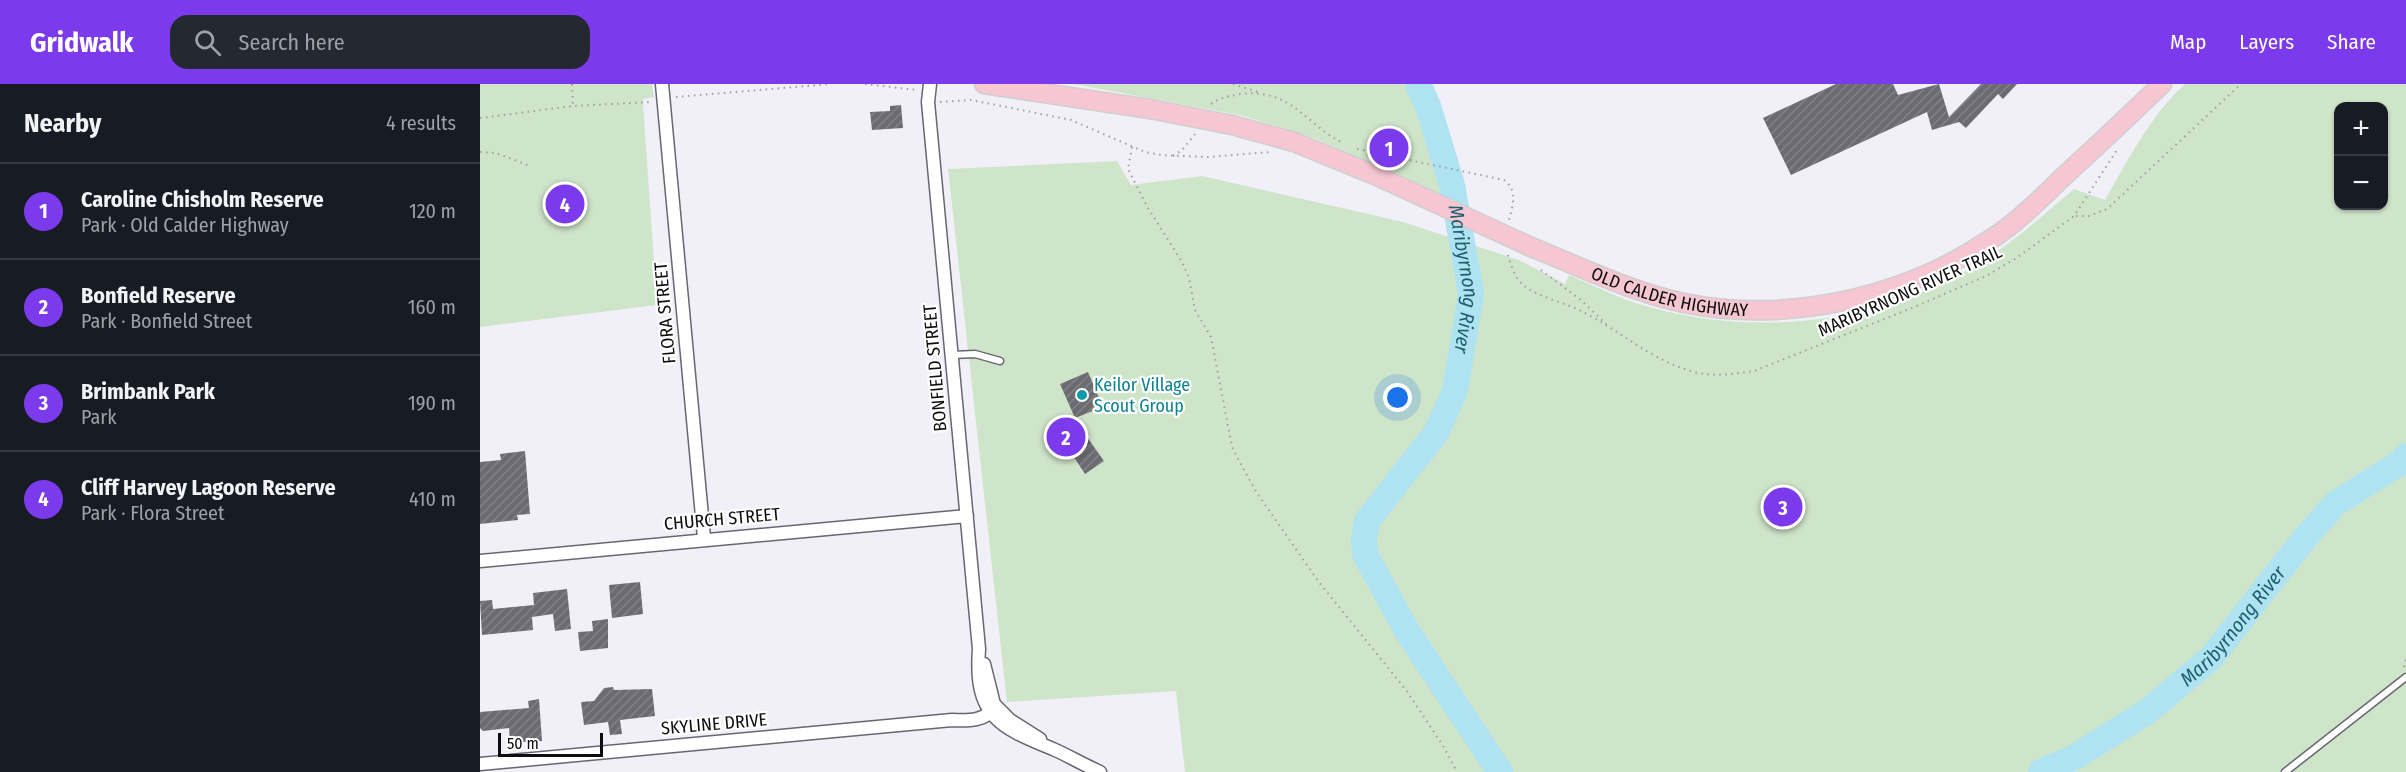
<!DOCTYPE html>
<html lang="en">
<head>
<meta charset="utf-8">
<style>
  body { margin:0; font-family:"Fira Sans Condensed",sans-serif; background:#242831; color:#f1f3f6 }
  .controls { position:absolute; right:18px; top:18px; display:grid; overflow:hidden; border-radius:12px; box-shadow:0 2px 4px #0004 }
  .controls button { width:54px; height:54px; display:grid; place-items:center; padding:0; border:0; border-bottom:2px solid #363941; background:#171b24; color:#f1f3f6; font:30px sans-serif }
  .scale { position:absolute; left:18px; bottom:15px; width:105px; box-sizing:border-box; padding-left:6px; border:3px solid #0d0d10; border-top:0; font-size:16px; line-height:21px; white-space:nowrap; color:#0d0d10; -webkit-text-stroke:4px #fff; paint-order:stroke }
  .you { position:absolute; left:918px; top:314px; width:21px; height:21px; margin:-15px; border:4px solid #fff; border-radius:50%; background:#1a73e8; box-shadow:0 0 0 9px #1a73e833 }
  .badge { display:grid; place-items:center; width:39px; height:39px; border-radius:50%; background:#7c3aed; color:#fff; font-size:20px; font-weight:700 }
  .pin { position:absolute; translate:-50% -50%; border:3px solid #fff; box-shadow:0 2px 6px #0006 }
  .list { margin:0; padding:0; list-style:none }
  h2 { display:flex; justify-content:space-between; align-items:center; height:78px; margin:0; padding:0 24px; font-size:26px }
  h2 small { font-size:20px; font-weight:400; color:#9ea1a6 }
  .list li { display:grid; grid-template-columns:39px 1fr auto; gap:18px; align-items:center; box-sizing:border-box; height:96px; padding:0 24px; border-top:2px solid #363941 }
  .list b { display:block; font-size:22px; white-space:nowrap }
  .list p { margin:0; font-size:20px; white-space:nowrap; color:#9ea1a6 }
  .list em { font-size:20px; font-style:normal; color:#9ea1a6 }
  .icon { flex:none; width:33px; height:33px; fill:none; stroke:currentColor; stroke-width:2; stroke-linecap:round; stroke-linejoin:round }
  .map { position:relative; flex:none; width:1926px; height:688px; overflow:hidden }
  header { display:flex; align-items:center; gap:36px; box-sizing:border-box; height:84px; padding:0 30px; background:#7c3aed; color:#fff }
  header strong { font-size:28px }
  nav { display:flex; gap:33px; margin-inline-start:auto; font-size:21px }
  .search { width:420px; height:54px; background:#242831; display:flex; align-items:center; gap:15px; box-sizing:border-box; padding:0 21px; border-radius:18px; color:#9ea1a6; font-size:22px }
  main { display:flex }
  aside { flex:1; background:#171b24 }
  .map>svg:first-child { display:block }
  .park { fill:#cfe5ca; fill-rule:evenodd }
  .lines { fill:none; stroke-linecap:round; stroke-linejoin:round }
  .river { stroke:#afe3f2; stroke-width:26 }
  .building { fill:url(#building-hatch) }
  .service-casing { stroke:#67676f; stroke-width:9 }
  .minor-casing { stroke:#67676f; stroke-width:15 }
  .primary-casing { stroke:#cfcfcf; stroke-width:21 }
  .path { stroke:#9f9ea5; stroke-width:2; stroke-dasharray:1.5 4.5; stroke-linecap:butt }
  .service { stroke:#fff; stroke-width:6 }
  .minor { stroke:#fff; stroke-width:12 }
  .primary { stroke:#f6c7d2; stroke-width:18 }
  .primary-bridge-casing { stroke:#cfcfcf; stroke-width:21; stroke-linecap:butt }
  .primary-bridge { stroke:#f6c7d2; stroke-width:18 }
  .culture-dot { fill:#0f9aa8; stroke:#fff; stroke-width:2 }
  .labels { text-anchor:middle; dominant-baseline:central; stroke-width:4.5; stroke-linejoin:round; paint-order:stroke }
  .street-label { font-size:18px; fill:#0d0d10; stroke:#fff }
  .culture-label { font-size:18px; fill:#0d838f; stroke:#fff; text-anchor:start }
  .water-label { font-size:20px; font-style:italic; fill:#1e6070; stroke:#fff }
</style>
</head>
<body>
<header>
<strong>Gridwalk</strong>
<div class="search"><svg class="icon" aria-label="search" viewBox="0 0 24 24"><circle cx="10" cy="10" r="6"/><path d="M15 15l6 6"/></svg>Search here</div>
<nav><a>Map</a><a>Layers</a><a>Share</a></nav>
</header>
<main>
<aside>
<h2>Nearby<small>4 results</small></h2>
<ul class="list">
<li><span class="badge">1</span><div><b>Caroline Chisholm Reserve</b><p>Park · Old Calder Highway</p></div><em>120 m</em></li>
<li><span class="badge">2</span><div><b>Bonfield Reserve</b><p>Park · Bonfield Street</p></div><em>160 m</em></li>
<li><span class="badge">3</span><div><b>Brimbank Park</b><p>Park</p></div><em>190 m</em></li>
<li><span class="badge">4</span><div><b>Cliff Harvey Lagoon Reserve</b><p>Park · Flora Street</p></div><em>410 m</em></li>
</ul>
</aside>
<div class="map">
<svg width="1926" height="688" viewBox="0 0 1926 688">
  <defs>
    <pattern id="building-hatch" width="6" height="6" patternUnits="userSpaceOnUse" patternTransform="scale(1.5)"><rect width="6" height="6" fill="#6b6b72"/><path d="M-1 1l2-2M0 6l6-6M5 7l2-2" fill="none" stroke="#828287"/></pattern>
  </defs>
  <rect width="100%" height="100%" fill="#f1f0f9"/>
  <path class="park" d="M0,0H172L174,13L163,15V19L177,221L0,243Z
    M594,0H938L948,22L974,116L836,55L764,32Z
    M1705,0H1926V688H705L696,607L527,618L468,85L637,77L651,101L722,92L923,138L1039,176L1085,200L1089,191C1117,203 1144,217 1173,224C1281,253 1402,239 1498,180C1533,159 1563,131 1594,105L1625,116C1648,76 1670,32 1705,0ZM1858,22H1904V122H1858Z"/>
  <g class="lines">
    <g class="river">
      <path id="s1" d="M938,0L948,22L972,101L991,210L975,307L956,349L887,437L884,455L885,470L927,547L1020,688"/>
      <path id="s2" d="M1561,688L1593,674L1668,627L1731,574L1825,454L1856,419L1920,379L1926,372"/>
    </g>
  </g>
  <path class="building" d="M1356,0H1413L1418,11L1459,0L1469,33L1501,0H1537L1523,15L1518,10L1486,44L1479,38L1452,46L1447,28L1311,91L1283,34Z
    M421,21L423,44L392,46L390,28L410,27V22Z
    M608,288L623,323L595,334L580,300Z
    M602,346L624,377L605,390L584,358Z
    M45,367L50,430L37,431L38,436L0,440V378L21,376L20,370Z
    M160,498L163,530L132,534L129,501Z
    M87,505L91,545L75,547L73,530L52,533L53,546L2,551L0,517L12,516L13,525L54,521L53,509Z
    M128,535V564L100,567L98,548L113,547L112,537Z
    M133,603L134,606L172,605L175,632L140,636L142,650L130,651L128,638L104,641L101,618L114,617L124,604Z
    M59,615L62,657L30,659L29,644L3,647L0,644V628L49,624L48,617Z"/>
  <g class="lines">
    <g class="service-casing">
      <path id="service" d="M472,271L495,270L520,277
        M1805,688L1926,593"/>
    </g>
    <g class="minor-casing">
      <path id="minor" d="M182,0L224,454
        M450,0L448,18L499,565C494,631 518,643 573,665C589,672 604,681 620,688
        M0,477L487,432
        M504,580L514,620L530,636L560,655
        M0,680L472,636C490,637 504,637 516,623"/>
    </g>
    <g class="primary-casing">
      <g id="primary">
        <path d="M504,0L670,25"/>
        <path d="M752,41L814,58L897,92"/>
        <path id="s3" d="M1051,163C1101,183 1151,208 1204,219C1307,240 1424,214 1511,155C1538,138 1560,115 1583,93C1617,62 1650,31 1682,0"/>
      </g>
    </g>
    <path class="path" d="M92,0L93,22
      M385,0L436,6
      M753,0L778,8
      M196,13L351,0
      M460,18L491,16L591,36L665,68L681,71L729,73L790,68
      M731,20C741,13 750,12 761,10C811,4 825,40 863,59
      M0,34L93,22L170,18
      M652,63L648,85L668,124L702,178L709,194L715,226L731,253L752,363L765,388L777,409L838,497L926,606L962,660L977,688
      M877,65L1024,96C1038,107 1033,120 1029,136
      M0,68L16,69L50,82
      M693,72L702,66L716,49
      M1596,132H1609L1627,125L1761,0
      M1028,171C1031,181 1034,192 1042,200C1058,214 1086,218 1105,229C1143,249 1171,276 1214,288C1234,293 1254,290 1274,287L1432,224L1506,192L1535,175L1594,132L1637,66
      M1061,186L1101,216L1128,242
      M1924,583L1926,574"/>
    <use href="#service" class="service"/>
    <use href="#minor" class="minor"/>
    <use href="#primary" class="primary"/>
    <g class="primary-bridge-casing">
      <path id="primary-bridge" d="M670,25L752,41
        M897,92L1051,163"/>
    </g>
    <use href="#primary-bridge" class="primary-bridge"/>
  </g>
  <circle class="culture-dot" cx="602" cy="311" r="6"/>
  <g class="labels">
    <g class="street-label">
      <text stroke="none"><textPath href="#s3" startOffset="147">OLD CALDER HIGHWAY</textPath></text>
      <text transform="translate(1430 207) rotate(-24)">MARIBYRNONG RIVER TRAIL</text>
      <text transform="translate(185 229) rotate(-95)">FLORA STREET</text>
      <text transform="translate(455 284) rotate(-95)">BONFIELD STREET</text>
      <text transform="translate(242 435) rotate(-5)">CHURCH STREET</text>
      <text transform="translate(234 640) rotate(-5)">SKYLINE DRIVE</text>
    </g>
    <g class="culture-label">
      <text x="614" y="301">Keilor Village<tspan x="614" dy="21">Scout Group</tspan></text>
    </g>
    <g class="water-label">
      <text stroke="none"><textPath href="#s1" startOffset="202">Maribyrnong River</textPath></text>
      <text stroke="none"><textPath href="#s2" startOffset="244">Maribyrnong River</textPath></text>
    </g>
  </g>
</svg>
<div class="controls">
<button>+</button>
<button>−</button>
</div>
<div class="scale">50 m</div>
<div class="you"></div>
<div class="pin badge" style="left:909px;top:64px">1</div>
<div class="pin badge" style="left:586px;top:353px">2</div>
<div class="pin badge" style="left:1303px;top:423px">3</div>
<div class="pin badge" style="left:85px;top:120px">4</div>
</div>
</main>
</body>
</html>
